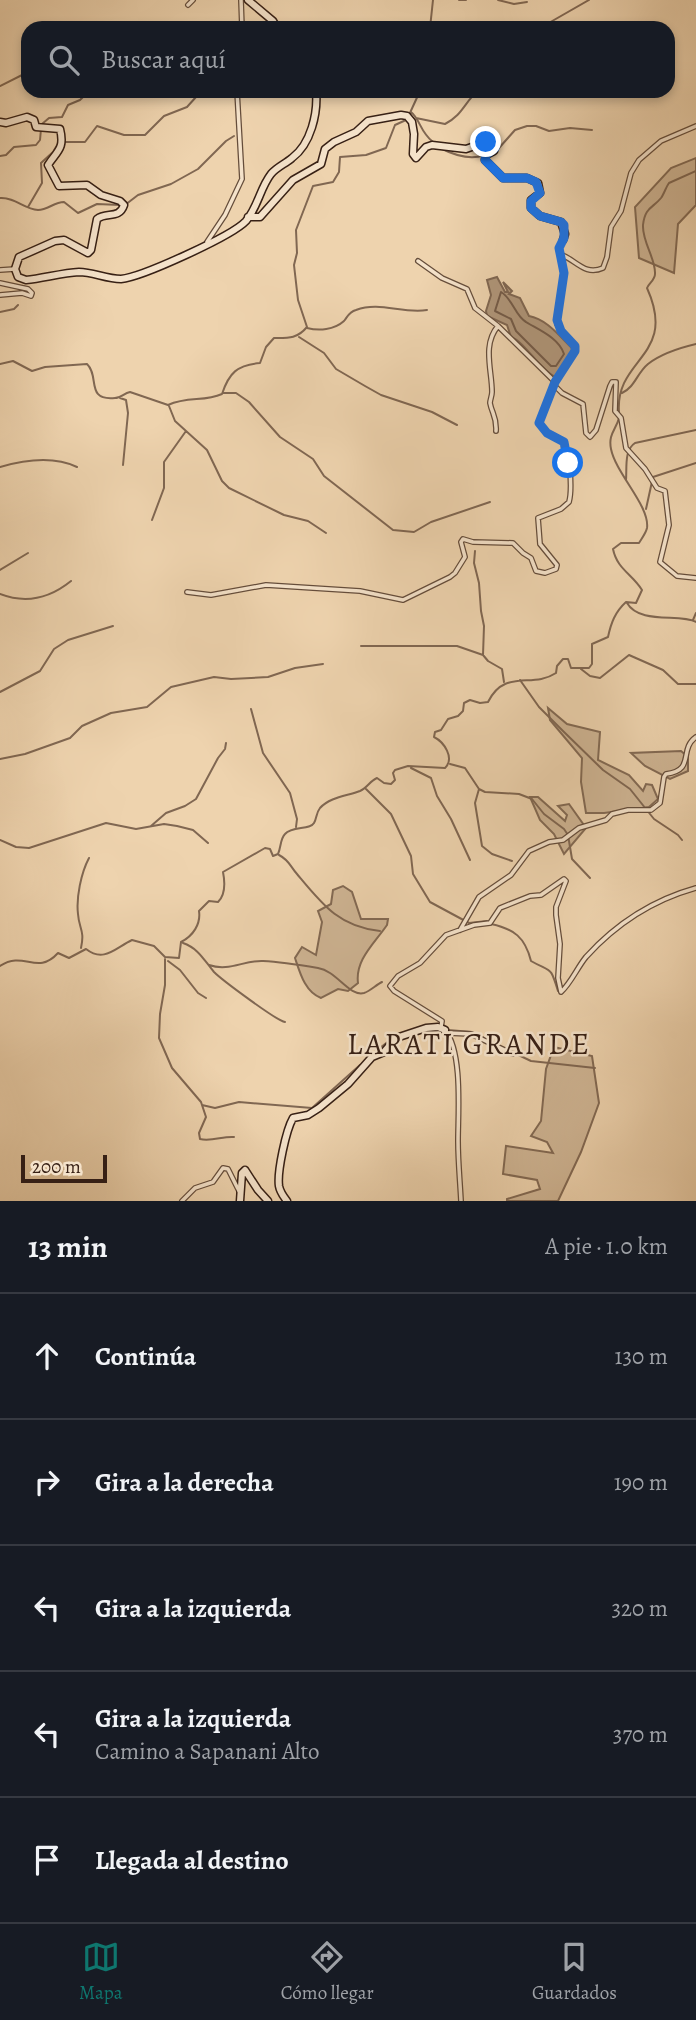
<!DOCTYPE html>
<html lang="es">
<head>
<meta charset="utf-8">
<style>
  body { margin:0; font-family:Alegreya,serif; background:#20242c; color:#f1f3f6 }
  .scale { position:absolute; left:21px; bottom:18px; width:86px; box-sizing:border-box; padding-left:7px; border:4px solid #372015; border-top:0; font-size:19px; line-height:24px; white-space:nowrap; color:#372015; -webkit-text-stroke:5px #f4e2ca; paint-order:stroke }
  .stop { position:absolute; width:21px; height:21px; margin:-16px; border:5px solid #1a73e8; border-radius:50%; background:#fff }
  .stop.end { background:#1a73e8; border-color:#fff; box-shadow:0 2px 7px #0008 }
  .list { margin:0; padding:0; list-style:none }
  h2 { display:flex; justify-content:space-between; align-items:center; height:91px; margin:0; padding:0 28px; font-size:30px }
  h2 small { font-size:23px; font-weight:400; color:#9ea1a6 }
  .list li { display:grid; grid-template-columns:46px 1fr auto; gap:21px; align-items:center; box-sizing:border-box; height:126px; padding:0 28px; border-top:2px solid #363941 }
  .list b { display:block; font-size:26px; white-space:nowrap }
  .list p { margin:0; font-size:23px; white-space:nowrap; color:#9ea1a6 }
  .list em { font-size:23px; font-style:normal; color:#9ea1a6 }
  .icon { flex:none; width:38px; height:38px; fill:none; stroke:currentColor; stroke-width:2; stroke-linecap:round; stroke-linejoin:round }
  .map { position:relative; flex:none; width:696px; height:1201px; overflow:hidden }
  .search { position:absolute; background:#171b24; box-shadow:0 4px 10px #0003; left:21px; right:21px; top:21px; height:77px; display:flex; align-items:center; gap:18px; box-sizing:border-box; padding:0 24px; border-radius:21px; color:#9ea1a6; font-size:26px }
  .sheet { height:721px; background:#171b24 }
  nav { display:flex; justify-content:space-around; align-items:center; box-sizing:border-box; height:98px; border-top:2px solid #363941; background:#171b24; font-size:19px; color:#9ea1a6 }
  nav a { display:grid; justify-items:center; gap:4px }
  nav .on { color:#0f766e }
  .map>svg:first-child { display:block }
  .green { fill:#cfb594; stroke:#836a54; stroke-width:2 }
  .water { fill:#b0967a; stroke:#806752; stroke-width:2 }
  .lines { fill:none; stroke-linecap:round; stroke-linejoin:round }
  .shore { stroke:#745b48; stroke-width:2 }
  .stream { stroke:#806752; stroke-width:2 }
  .street-casing { stroke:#654d3b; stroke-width:6 }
  .secondary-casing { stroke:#372015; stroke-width:9 }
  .street { stroke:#f4e2ca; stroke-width:3.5 }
  .secondary { stroke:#f4e2ca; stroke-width:6 }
  .route { stroke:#1a73e8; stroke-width:9 }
  .labels { text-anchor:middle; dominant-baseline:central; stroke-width:5; stroke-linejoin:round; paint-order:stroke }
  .quarter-label { font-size:30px; letter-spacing:2px; fill:#372015; stroke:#f4e2ca }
</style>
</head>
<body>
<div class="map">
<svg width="696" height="1201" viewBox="0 0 696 1201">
  <rect width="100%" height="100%" fill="#eed3ae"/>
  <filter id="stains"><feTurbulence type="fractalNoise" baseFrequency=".00286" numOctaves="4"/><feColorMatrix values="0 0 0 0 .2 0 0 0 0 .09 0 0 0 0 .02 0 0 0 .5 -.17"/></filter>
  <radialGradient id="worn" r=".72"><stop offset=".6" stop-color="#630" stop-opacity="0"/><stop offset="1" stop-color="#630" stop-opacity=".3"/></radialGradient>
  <path class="green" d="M696,158V205L678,224L674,273L639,258L635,207L671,168Z
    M548,708L567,724L600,732L598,760L629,775L643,791L646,784L652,785L658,799L649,807L604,813H586L581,782L582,758L550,720Z
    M681,751L688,757V771L670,779L645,766L631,753Z
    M530,797H538L565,821L567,815L558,806L569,804L586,828L564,854L554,834L540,820Z
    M343,886L352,892L361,919H388L387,925C374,944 355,960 358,983L348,991L338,989L321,998C305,992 300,973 295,958L302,947L316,955L322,922L318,911L331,904L333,890Z
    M554,1047L592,1056L599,1103L581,1152L558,1201H507V1199L540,1189L537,1180L503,1174L506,1146L553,1153L547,1142L531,1136L541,1121L546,1069Z"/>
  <path class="water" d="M497,277L505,292H508L503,282L512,291L509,294L520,298L529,316C547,319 561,338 574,350L555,377C539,369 525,342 511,337L507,325L487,316L486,311L491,295L487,280Z"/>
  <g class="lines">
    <path class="shore" d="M501,292C513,299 515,316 526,322C539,330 559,338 564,354L556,366H551L516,331L511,319L495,311Z"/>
    <path class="stream" d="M459,0H466
      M498,0L514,4L527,2
      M430,28L433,0
      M540,28L589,0
      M0,86L28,72
      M411,112C420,119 420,132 433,142
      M409,115L420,91
      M416,118L445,124C463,115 465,101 478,91
      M42,124L49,118L62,117L68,105L80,100L89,91
      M65,142H85L97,126L124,135H145L164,116L187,107L196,97
      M440,148C454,155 470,161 484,155
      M495,149L499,148L515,130L527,126H536L549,131L570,128L592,130
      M0,156L6,155L14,147L36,145L40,140L41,129
      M0,198C15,197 24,209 38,210C48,210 54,202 64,202L78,213L97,204L120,205
      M125,205L138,195L171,184L198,169L226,141L234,136
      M28,207L42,183L41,163L53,152L59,142
      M0,312L14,309L18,305
      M307,328C319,331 334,330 344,321C348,316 349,312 356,310C380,301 402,314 427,310
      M299,337L324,353L336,369L365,386L381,395L432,412L457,425
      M0,364L13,361L32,371L45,367L87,364C100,376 85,401 115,398C121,398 124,393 130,392L168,405C188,396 204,402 222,394C229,373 237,365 260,363L266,347L274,338C288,338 297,339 307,327L298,300L294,265L297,253L296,230L313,186L333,182L339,172L340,157L366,155L386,148L395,125L406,120
      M223,393H236L249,402L280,437L313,459L324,476L393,530L414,532L431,522L490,502
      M622,393C635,387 637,373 648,364C662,353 679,348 696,344
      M120,398L126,400L128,413L123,465
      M169,406L175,421L207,450L222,481L229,488L284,515L308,521L326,533
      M619,412C615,357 678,357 647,288C649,283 655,280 655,274C656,259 642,242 643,225C645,207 653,208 661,198C664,194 666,187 669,183L696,171
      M0,467C24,460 54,456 77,467
      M626,480C627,468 624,450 635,443L696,430
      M646,509L653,477L696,463
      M152,520L164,488V462L186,431
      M475,551L474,563L479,583L481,611L484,626L483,655L488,661L502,669L504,682
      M0,570L28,553
      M0,594C26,604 50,598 71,581
      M627,603C640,625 680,613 696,622
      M693,620L696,613
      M361,646H457L483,655
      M581,669L590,676L600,678L629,655L663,670L678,684H696
      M520,680L539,707L563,731L603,770L630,789L654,819L678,835L682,840
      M0,692L40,671L54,649L68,640L113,626
      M251,709L263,753L290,793L297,819L296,827
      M0,759L25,754L70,738L82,726L111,713L147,707L171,687L214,677L231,679L268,677L295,668L323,664
      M450,764L465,768L479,789L485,792L519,794L532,799L544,814L564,829L568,835L572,859L590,878
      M411,768L431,778L437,796L451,819L470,860
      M366,789L391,814L411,856L413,874L430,902L469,923L487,921
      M479,789L475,803L482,846L492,854L512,861
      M151,826L166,813L185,806L196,799L218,758L225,749L226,743
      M0,840L16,847L29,848L106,823L136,829L164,824L177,826L193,830L208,843
      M279,855C289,860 290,866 297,874C322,904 339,927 380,931
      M491,924C514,929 525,937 531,961C552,973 550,965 558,991
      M183,943C198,948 204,960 214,972C222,980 277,1021 285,1022
      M81,948C85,930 79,929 78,914C76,898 81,873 89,858
      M165,959V985L160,1014L159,1038L172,1068L201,1102L206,1117L199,1133L200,1139C211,1142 223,1136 234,1137
      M168,961L180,970L198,993L206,998
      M209,965C229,972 244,960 263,961C281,962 300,965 318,968C337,971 349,997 364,993C370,991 376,985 382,982
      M0,966C24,950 37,976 58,953L69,958L86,949C104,963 115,948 132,940L154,946L165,957L179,958L181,942C193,936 201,924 199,911L209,901L218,902C225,895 225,882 223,872L265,848L270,849L273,856L278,854C281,848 280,839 285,834C292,826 310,830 314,823C317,818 316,813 320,808C330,797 347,796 360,791C367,788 370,781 377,778L384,783L391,784L395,780L393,773L395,770L408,766L445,768C455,758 444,742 434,737L435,732L441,730L448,719L458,716L463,711L464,703L470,700L480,703L488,702C505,668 532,689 556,673L557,666L563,659H568L571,668H589L592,664V644L608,637C611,623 615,612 626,602L636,603L642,590C632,574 617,569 613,549L621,543H639C642,538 646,533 647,528C650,506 616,474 611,449C608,434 616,430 619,418
      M426,1025H441
      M448,1030L472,1032L486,1039
      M491,1042L531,1061L595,1068
      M375,1052L395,1036
      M202,1105L215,1108L239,1102L312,1108L360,1065"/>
    <g class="street-casing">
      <path id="street" d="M241,0L242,28
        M188,5L193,0
        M207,242L225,215L242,179L237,91
        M562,255C577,261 585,276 603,268L607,257L611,227L621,211L631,173L639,160L661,141L696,126
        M418,261L442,278L467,289L475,308L498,326L555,382
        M0,270L15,269
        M0,283L28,289L32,293L31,296L22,293L0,295
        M554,385L562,393L583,404L586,433L590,437L596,430L610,386L612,382H616L615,411L621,418L626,448L645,469L657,488L665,491L669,525L660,562L677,576L696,578
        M496,431C497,417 492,414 490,403C490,400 492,396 492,392C492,370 482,345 498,326
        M187,592L211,595L266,585L360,591L403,600L450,577L455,573L465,557L461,542L463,539L473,542L513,543L523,553L531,558L536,571L545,573L556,569L557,565L540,544L538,518L561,509L569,502C572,491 571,447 561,440C553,433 544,434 539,423L555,382L575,351L574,346L557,324L564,273L559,248L563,240
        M460,930L479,897L511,875L529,851L549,842L563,840L579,828L606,820L612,814L628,810H651L660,803L664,777L666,774C696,770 678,750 696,737
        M441,1027L442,1021L394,991L390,986L398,976L420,963L446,935L474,925L490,923L500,908L530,896L541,895L564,879L566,881L556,907V915L560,944L558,978L561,992C571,983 577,968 586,957C616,924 653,900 696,888
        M445,1030C463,1052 458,1113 458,1141C458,1161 460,1181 461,1201
        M448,1033L471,1034L513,1054
        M182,1201L195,1188L213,1182L223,1168L228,1169L239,1191"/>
    </g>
    <g class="secondary-casing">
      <path id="secondary" d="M248,0L273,21L277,28
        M0,122L6,123L27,117L34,120L36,127L60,129C65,149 57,151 48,165L59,186L87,185L101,195L120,201L124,205C119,220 106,211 97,219L91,250L88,253L64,240L55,241L19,257L15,269L18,277L26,280C44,278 62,273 79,272C93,272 106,279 121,279C142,277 232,236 246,221C258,207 260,188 271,174C277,167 285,164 292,158C311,144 318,113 316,91
        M248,217H260L293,180L321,164L325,149L334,142L356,132L368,121L401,115L407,116L412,122L414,134L413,154L416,158L426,147L432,145L466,149L486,142L492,143L494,151L486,155L485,160L503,178H527L538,183L540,193L531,200V208L540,216L561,222L565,234L563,240
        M240,1201L242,1173L245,1170L258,1190L268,1201
        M287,1201C283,1196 280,1192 279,1186C277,1172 286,1130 293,1118L308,1115L319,1108L348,1084L372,1057L384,1052L396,1038L426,1028L438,1027L445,1030"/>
    </g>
    <use href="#street" class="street"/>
    <use href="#secondary" class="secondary"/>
  </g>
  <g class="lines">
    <path class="route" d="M486,142L492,143L495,148L486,155L485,160L503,178H527L536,182L540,193L531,201V208L540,216L561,222L564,225V238L559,248L564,273L557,320L561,331L575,346V351L555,382L539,423L547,433L564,442L568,463"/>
  </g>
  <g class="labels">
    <g class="quarter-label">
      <text x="469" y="1044">LARATI GRANDE</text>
    </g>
  </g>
  <rect width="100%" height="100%" filter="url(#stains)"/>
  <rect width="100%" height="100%" fill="url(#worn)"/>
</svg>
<div class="scale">200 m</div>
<div class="stop" style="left:568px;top:463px"></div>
<div class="stop end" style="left:486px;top:142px"></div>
<div class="search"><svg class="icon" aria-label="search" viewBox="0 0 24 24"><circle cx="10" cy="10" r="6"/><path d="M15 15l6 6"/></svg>Buscar aquí</div>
</div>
<section class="sheet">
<h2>13 min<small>A pie · 1.0 km</small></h2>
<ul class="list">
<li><svg class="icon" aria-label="ahead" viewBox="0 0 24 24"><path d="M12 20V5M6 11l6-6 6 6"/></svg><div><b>Continúa</b></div><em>130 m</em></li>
<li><svg class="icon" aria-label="right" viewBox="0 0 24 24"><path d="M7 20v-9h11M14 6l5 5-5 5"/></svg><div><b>Gira a la derecha</b></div><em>190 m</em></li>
<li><svg class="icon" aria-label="left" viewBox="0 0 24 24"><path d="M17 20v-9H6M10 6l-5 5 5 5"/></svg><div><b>Gira a la izquierda</b></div><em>320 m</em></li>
<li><svg class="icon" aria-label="left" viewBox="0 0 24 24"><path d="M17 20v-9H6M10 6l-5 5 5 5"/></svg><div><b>Gira a la izquierda</b><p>Camino a Sapanani Alto</p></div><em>370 m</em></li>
<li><svg class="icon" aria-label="arrive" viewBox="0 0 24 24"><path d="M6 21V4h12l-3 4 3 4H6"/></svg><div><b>Llegada al destino</b></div></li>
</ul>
</section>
<nav>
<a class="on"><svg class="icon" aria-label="map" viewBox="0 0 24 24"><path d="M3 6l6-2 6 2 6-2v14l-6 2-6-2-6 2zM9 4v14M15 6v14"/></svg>Mapa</a>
<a><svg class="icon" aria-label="directions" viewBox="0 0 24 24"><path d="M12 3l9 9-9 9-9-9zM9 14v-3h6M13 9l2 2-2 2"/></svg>Cómo llegar</a>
<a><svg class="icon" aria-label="saved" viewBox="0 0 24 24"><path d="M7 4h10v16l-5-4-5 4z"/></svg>Guardados</a>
</nav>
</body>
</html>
